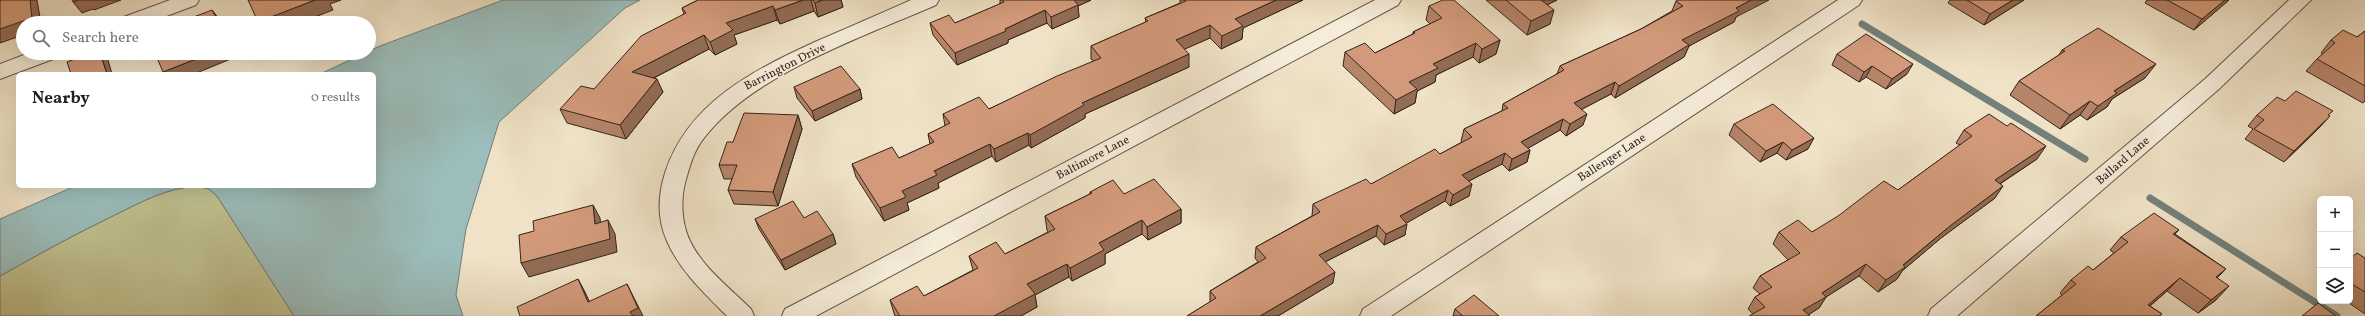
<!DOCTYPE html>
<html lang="en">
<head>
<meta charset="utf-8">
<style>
  body { margin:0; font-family:Vollkorn,serif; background:#f6f6f6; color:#222 }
  .controls { position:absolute; right:12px; bottom:12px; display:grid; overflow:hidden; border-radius:6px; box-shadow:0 4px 16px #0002 }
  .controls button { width:36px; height:36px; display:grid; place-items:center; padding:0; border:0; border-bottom:1px solid #e0e0e0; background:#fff; color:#222; font:20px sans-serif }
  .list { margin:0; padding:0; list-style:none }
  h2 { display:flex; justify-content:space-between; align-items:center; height:52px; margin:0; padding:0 16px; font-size:17px }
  h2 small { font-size:13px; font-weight:400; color:#767676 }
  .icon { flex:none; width:22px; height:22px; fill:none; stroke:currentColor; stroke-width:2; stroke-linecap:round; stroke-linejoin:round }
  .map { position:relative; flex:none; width:2365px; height:316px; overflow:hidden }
  .search { position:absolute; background:#fff; box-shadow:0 4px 16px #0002; left:16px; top:16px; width:360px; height:44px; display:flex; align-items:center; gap:10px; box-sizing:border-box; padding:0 14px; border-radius:22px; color:#767676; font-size:15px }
  .panel { position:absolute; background:#fff; box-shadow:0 4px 16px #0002; left:16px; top:72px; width:360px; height:116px; border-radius:6px }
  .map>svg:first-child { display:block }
  .green { fill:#c0c190; stroke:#7c7256 }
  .water { fill:#9bbdbb; stroke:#73807b }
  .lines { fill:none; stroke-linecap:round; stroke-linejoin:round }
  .stream { stroke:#73807b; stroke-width:7 }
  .minor-casing { stroke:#655446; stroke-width:2 }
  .minor { fill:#f5ecda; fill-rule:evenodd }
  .wall { fill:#b58469; stroke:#37241b }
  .shaded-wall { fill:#936c55; stroke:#37241b }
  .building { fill:#d29a7a; stroke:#37241b }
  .labels { text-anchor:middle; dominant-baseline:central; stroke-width:3.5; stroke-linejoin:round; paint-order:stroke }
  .street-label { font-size:12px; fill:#37241b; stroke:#f5ecda }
</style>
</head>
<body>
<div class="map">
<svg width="2365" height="316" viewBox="0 0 2365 316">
  <rect width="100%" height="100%" fill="#efe2c6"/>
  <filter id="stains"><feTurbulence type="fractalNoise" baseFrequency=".005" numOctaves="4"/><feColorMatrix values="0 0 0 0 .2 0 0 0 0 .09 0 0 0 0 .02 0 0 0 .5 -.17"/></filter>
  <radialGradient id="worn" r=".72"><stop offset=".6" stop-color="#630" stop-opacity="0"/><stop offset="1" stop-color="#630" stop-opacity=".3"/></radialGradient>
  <path class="green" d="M197,186L209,189L217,196L294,316H0V276C39,254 77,233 117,214C143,201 167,188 197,186Z"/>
  <path class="water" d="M503,0H640L625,8L499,122L466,229L456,295L463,316H294L217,196L209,189L197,186H374V74H320L365,53H369V51L380,46Z
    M75,186H197C167,188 143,201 117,214C77,233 39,254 0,276V219Z"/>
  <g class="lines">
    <path class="stream" d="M1862,24L2085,159
      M2150,198L2337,316"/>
    <g class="minor-casing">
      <path id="minor" d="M170,0H199L196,5L148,23H118L121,18Z
        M911,0H939L936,5C863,37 753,74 704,138C695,149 691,162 687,176C680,197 681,222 690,241C703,268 730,288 751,309L754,316H727C704,293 680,271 667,241C657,219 658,195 665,173C688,102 754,70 817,41C849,27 880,14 911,0Z
        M1375,0H1401L1398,5L816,316H782L785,309Z
        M1838,0H1862L1859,5L1391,316H1360L1363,309Z
        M2289,0H2311L2219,89L1957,316H1928L1931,309L2205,79Z
        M29,53H59L56,58L0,79V64Z"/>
    </g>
    <use href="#minor" class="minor"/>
  </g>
  <path class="wall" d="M698,0H841L843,7L818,17L814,11L780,24L777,20L734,35L737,44L715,55L709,49L654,78L663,92L626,139L567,123L560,109L594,89L684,14L682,8Z
    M1000,0H1091L1078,6L1079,17L1052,29L1047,23L1008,40V43L957,65L933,35L930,23H955L1000,4Z
    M1180,0H1303L1243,28L1242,39L1221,49L1210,38L1184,49L1189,67L1085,114V118L1031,148L1029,145L996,162L992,156L938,183L939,188L907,203L909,210L884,221L856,177L852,164L899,158L930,144L928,134L945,126L943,114L989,109L1094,61L1091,59V46L1146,22L1145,18L1180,3Z
    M1486,0H1557L1547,5L1550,24L1527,35Z
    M1950,0H2024L1984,25L1948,3Z
    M2147,0H2229L2194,30L2145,3Z
    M1676,1L1736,17L1734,22L1689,46L1684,57L1615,98L1611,94L1582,109L1583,125L1566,136L1560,130L1528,148L1530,150L1527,162L1509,171L1502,164L1469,181V196L1450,206L1445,201L1406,223L1405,235L1384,245L1376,236L1325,262L1333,283L1278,316H1187L1210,302V291L1258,262L1255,258L1256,247L1312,216L1313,204L1371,184L1440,154L1462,142L1461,141L1464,129L1502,111L1503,104L1557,74L1560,66L1641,29L1672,11Z
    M1429,6L1500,40L1496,54L1479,63L1473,57L1436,75L1435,82L1417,91L1415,103L1394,114L1343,66L1345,52L1375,53L1413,34V32L1430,24L1426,20Z
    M2365,31V101L2363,103L2306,71L2317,59L2323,54L2321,53L2331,40L2357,37Z
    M2062,50L2145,78L2112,99L2107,107L2087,120L2080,115L2060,129L2010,95L2019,81L2059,55Z
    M1837,54L1907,74L1886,89L1866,77L1859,82L1832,65Z
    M794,87L860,89L862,99L815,121L797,98Z
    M2285,101L2328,115L2320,127L2284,162L2245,139L2253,129L2248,126L2257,115Z
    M798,115L802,129L778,206L734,204L728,190L732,179H724L719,165L733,142Z
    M1734,124L1808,149L1786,160L1777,153L1760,162L1729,135Z
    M1964,130L2037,159L2000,184L1995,198L1941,238L1902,271L1897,279L1878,292L1859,276L1826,297L1819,308L1808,315L1753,314L1748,309L1755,297L1760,294L1753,288L1760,276L1788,260L1773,244L1779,232H1812L1898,190L1960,145L1956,143Z
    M1090,192L1124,194L1181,209V223L1148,240L1142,234L1105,254V264L1072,281L1069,277L1035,295L1037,307L1021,316H895L894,313L890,300L924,296L973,270L969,256L1005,254L1048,232L1047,230L1045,216L1090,194Z
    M804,218L833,234L836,244L785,270L759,229L755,219Z
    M2179,230L2175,234L2226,269L2217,278L2216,300L2198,313L2167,291L2150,306L2162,314L2160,316H2036L2062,295L2060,293L2071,280L2093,270L2114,253L2110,250L2121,237Z
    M2365,258V314L2346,301H2350V259Z
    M1455,309L1499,316H1453Z"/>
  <path class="shaded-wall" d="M30,0H37L41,23H23V35L0,43V29Z
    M78,0H121L94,10L93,9L82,13L73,2Z
    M315,0H341L330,4L333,10L299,23H259L258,22Z
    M803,0H811L814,11L780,24L775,10Z
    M822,0H841L843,7L818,17L815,3Z
    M1071,0H1091L1078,6L1079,17L1052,29L1051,17Z
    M1276,0H1303L1243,28L1242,39L1221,49L1222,36L1235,19Z
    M1537,0H1557L1534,11Z
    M1751,0H1769L1736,17L1734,22L1689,46L1684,57L1615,98L1619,86L1682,40L1736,8Z
    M2013,0H2024L1984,25L1990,14Z
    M2225,0H2229L2194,30L2202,19Z
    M773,6L777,20L734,35L737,44L715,55L710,42L726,23Z
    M212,10L220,20L221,23H219Z
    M1045,10L1047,23L1008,40V43L957,65L955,53L1005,29Z
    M1554,10L1550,24L1527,35L1531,21Z
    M1210,25V38L1176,53V40Z
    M704,35L709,49L638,86L632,72Z
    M1500,40L1496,54L1479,63L1482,49Z
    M1476,43L1473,57L1436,75L1435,82L1417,91L1415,103L1394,114L1396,100L1409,82L1433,64Z
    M100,53H101L108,60L112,74H107Z
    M211,53H236L238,56L194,74H165L163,72Z
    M1189,54V67L1085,114V118L1031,148L1030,135L1082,103Z
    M1913,64L1907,74L1886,89L1892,79Z
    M2156,64L2145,78L2112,99L2107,107L2087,120L2098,106L2114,91Z
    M1872,66L1866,77L1859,82L1864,72Z
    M657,79L663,92L626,139L620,125Z
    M1615,82L1611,94L1571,115L1574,103Z
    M860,89L862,99L815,121L812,111Z
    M2090,101L2080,115L2060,129L2070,115Z
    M1587,114L1583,125L1566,136L1570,124Z
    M798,115L802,129L778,206L773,192Z
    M2330,116L2320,127L2284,162L2294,151Z
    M1563,119L1560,130L1518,154L1521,142Z
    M1028,133L1029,145L996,162L994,149Z
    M1814,138L1808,149L1786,160L1792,150Z
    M1783,142L1777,153L1760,162L1766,151Z
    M990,144L992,156L938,183L939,188L907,203L909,210L884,221L880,208L902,191L934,171Z
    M2046,146L2037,159L1987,192L1995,180Z
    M1530,150L1527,162L1509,171L1512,159Z
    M1505,153L1502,164L1459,186L1462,175Z
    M1472,184L1469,196L1450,206L1453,195Z
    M2003,186L1995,198L1941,238L1902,271L1897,279L1878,292L1886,280L1950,226Z
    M1448,190L1445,201L1398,228L1400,216Z
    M593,205L600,218L602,237L595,224Z
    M1181,209V223L1148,240L1147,227Z
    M608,220L615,234L617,252L529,277L521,263Z
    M1142,220V234L1105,254V264L1072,281L1070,268L1099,243Z
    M1407,224L1405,235L1384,245L1386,234Z
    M1378,225L1376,236L1317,266L1319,255Z
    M833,234L836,244L785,270L781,260Z
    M1067,264L1069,277L1035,295L1037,307L1021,316H994L1027,284Z
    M1866,264L1859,276L1826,297L1819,308L1806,316L1803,310L1822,293Z
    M2226,269L2212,283L2216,277Z
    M1335,272L1333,283L1278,316H1260Z
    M2180,278L2167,291L2138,316L2148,305Z
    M578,279L585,292L595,314L588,302Z
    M627,284L643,316H632L630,312Z
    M2229,286L2216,300L2198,313L2211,300Z"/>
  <path class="building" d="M0,0H30L32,18L0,29Z
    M72,0H78L73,2Z
    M248,0H315L258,22Z
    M698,0H803L775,10L773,6L726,23L733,30L710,42L704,35L632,72L657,79L620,125L560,109L581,86L594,89L641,36L686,13L682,8Z
    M813,0H822L815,3Z
    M1002,0H1074L1078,5L1051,17L1045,10L1005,29L1006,31L955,53L930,23L949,15L955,23L1004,2Z
    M1185,0H1276L1235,19L1243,26L1222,36L1210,25L1176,40L1189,54L1082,103L1084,105L1030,135L1028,133L994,149L990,144L934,171L937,175L902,191L906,197L880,208L852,164L892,147L899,158L934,142L928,134L950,123L943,114L979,97L989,109L1057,76L1101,58L1091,46L1148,21L1145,18L1186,1Z
    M1443,0H1454L1500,40L1482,49L1476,43L1433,64L1438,68L1409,82L1417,89L1396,100L1345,52L1365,43L1375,53L1415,33L1413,32L1442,18L1429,6Z
    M1506,0H1541L1554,10L1531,21Z
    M1678,0H1751L1736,8L1739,11L1682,40L1689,45L1619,86L1615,82L1574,103L1587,114L1570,124L1563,119L1521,142L1530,150L1512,159L1505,153L1462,175L1472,184L1453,195L1448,190L1400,216L1407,224L1386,234L1378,225L1319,255L1335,272L1260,316H1187L1216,298L1210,291L1266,258L1256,247L1320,212L1313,204L1366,179L1371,184L1435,149L1440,154L1472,137L1464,129L1508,108L1503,104L1564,70L1560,66L1641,29L1683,6L1676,1Z
    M1967,0H2013L1990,14Z
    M2167,0H2225L2202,19Z
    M212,10L219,23H178Z
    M2098,28L2156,64L2114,91L2117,93L2098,106L2090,101L2070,115L2019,81L2065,51L2062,50Z
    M2343,30L2357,37L2365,31V86L2317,59L2335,43L2331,40Z
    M1866,34L1913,64L1892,79L1872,66L1864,72L1837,54Z
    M90,53H100L107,74H71L67,62Z
    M155,53H211L163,72Z
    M841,66L860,89L812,111L794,87Z
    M2296,91L2333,111L2328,115L2330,116L2294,151L2254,129L2264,120L2257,115L2277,97L2285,101Z
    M1773,104L1814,138L1792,150L1783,142L1766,151L1734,124Z
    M744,113L798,115L773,192L728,190L737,165H719L727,142H733Z
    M1989,114L2007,126L2011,123L2046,146L1995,180L2003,186L1950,226L1903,265L1905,267L1886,280L1866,264L1822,293L1826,297L1803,310L1810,316H1749L1765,307L1755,297L1772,287L1760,276L1800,253L1779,232L1798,220L1812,232L1838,216L1884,181L1898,190L1972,136L1964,130Z
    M1154,179L1181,209L1147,227L1142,220L1099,243L1104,250L1070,268L1067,264L1027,284L1035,294L994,316H900L890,300L917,286L924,296L978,268L969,256L996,242L1005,254L1055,229L1045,216L1092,193L1090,192L1113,180L1124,194Z
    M793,201L804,218L817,211L833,234L781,260L755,219Z
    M593,205L595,224L608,220L610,239L521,263L519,235L534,231L533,221Z
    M2154,213L2179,230L2173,234L2226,269L2216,277L2229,286L2211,300L2180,278L2148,305L2162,314L2159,316H2036L2076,284L2071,280L2088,266L2093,270L2128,242L2121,237Z
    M2357,253L2365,258V292L2350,283V259Z
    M578,279L588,302L627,284L638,308L630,312L633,316H520L517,307Z
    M1474,295L1499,316H1463L1455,309Z
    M2318,303L2336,316H2302Z"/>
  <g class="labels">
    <g class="street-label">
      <text transform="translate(785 67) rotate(-27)">Barrington Drive</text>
      <text transform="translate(1093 158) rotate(-28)">Baltimore Lane</text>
      <text transform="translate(1612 158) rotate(-33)">Ballenger Lane</text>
      <text transform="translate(2123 161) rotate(-41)">Ballard Lane</text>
    </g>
  </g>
  <rect width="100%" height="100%" filter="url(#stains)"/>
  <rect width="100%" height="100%" fill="url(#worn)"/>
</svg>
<div class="controls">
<button>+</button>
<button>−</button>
<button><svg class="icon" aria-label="layers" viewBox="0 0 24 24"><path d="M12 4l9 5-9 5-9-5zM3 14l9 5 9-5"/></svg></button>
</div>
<div class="search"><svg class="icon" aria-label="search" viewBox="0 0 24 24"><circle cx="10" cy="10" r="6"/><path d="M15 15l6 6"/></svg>Search here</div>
<section class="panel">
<h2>Nearby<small>0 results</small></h2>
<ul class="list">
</ul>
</section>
</div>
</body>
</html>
